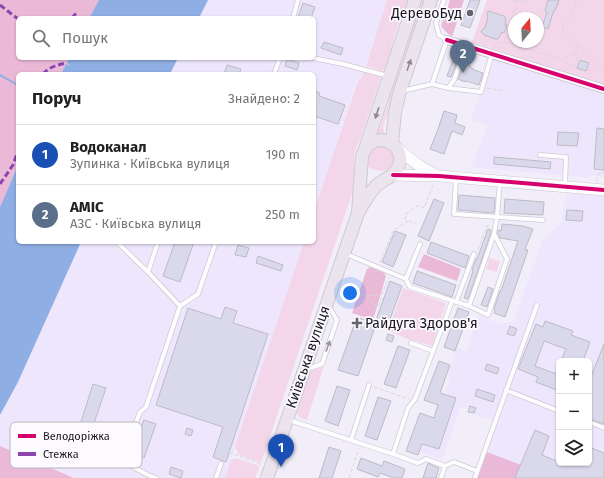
<!DOCTYPE html>
<html lang="uk">
<head>
<meta charset="utf-8">
<style>
  body { margin:0; font-family:"Fira Sans",sans-serif; background:#f6f6f6; color:#222 }
  .controls { position:absolute; right:12px; bottom:12px; display:grid; overflow:hidden; border-radius:6px; box-shadow:0 1px 3px #0004 }
  .controls button { width:36px; height:36px; display:grid; place-items:center; padding:0; border:0; border-bottom:1px solid #e0e0e0; background:#fff; color:#222; font:20px sans-serif }
  .compass { position:absolute; left:508px; top:12px; width:36px; height:36px; border-radius:50%; background:#fff; box-shadow:0 1px 3px #0004; rotate:18deg }
  .you { position:absolute; left:350px; top:293px; width:14px; height:14px; margin:-10px; border:3px solid #fff; border-radius:50%; background:#1a73e8; box-shadow:0 0 0 6px #1a73e833 }
  .badge { display:grid; place-items:center; width:26px; height:26px; border-radius:50%; background:#66626b; color:#fff; font-size:13px; font-weight:700 }
  .pin { position:absolute; translate:-50% -33px; filter:drop-shadow(0 1px 2px #0008) }
  .pin::after { content:''; position:absolute; top:21px; width:14px; height:12px; background:inherit; clip-path:polygon(0 0,100% 0,50% 100%) }
  .list { margin:0; padding:0; list-style:none }
  h2 { display:flex; justify-content:space-between; align-items:center; height:52px; margin:0; padding:0 16px; font-size:17px }
  h2 small { font-size:13px; font-weight:400; color:#767676 }
  .list li { display:grid; grid-template-columns:26px 1fr auto; gap:12px; align-items:center; box-sizing:border-box; height:60px; padding:0 16px; border-top:1px solid #e0e0e0 }
  .list b { display:block; font-size:15px; white-space:nowrap }
  .list p { margin:0; font-size:13px; white-space:nowrap; color:#767676 }
  .list em { font-size:13px; font-style:normal; color:#767676 }
  .icon { flex:none; width:22px; height:22px; fill:none; stroke:currentColor; stroke-width:2; stroke-linecap:round; stroke-linejoin:round }
  .map { position:relative; flex:none; width:604px; height:478px; overflow:hidden }
  .search { position:absolute; background:#fff; box-shadow:0 1px 3px #0004; left:16px; top:16px; width:300px; height:44px; display:flex; align-items:center; gap:10px; box-sizing:border-box; padding:0 14px; border-radius:6px; color:#767676; font-size:15px }
  .panel { position:absolute; background:#fff; box-shadow:0 1px 3px #0004; left:16px; top:72px; width:300px; height:172px; border-radius:6px }
  .map>svg:first-child { display:block }
  .built { fill:#eee6fc; fill-rule:evenodd }
  .green { fill:#f4d6ea; fill-rule:evenodd }
  .forest { fill:#eab9d7 }
  .water { fill:#8faee3 }
  .lines { fill:none; stroke-linecap:round; stroke-linejoin:round }
  .stream { stroke:#8faee3; stroke-width:2 }
  .building { fill:#dad9eb; stroke:#bcbbc4 }
  .lane-casing { stroke:#cecad3; stroke-width:5.5 }
  .street-casing { stroke:#cecad3; stroke-width:10 }
  .secondary-casing { stroke:#cecad3; stroke-width:12 }
  .primary-casing { stroke:#cccad0; stroke-width:14 }
  .path { stroke:#d8d7da; stroke-width:1; stroke-dasharray:4 2; stroke-linecap:butt }
  .lane { stroke:#fdfcfe; stroke-width:4 }
  .street { stroke:#fdfcfe; stroke-width:8 }
  .secondary { stroke:#fdfcfe; stroke-width:11 }
  .primary { stroke:#ebe4ed; stroke-width:12 }
  .quiet { stroke:#8e44ad; stroke-width:3; stroke-dasharray:6 3; stroke-linecap:butt }
  .cycleway-casing { stroke:#fcfaff; stroke-width:6 }
  .cycleway { stroke:#d6006c; stroke-width:4 }
  .oneway { fill:#8d8890 }
  .oneway2 { fill:#97959a }
  .poi-dot { fill:#66626b; stroke:#fcfaff; stroke-width:1.5 }
  .labels { text-anchor:middle; dominant-baseline:central; stroke-width:3.5; stroke-linejoin:round; paint-order:stroke }
  .poi-label { font-size:14px; fill:#1a171f; stroke:#fcfaff; text-anchor:end }
  .street-label { font-size:14px; fill:#1a171f; stroke:#fcfaff }
  .key { fill:#fcfaff; stroke:#b8b6bc; stroke-width:1 }
  .key-label { font-size:11px; fill:#1a171f }
</style>
</head>
<body>
<div class="map">
<svg width="604" height="478" viewBox="0 0 604 478">
  <rect width="100%" height="100%" fill="#f2eef9"/>
  <path class="built" d="M208,0H387L361,79L358,78L314,211V74H170L178,58H314V18H199Z
    M494,49L604,84V177L589,175V178L471,167L488,125L470,120L481,92Z
    M566,193L604,196V478H515L484,451L495,421L468,412L469,409L461,406L442,460L421,452L442,392H445L451,377L448,376L457,348L466,351L479,315L500,324L514,321L542,241L562,222ZM559,361H589V463H559Z
    M81,242H304L225,478H74L0,446V415L18,382Z"/>
  <path class="green" d="M387,0H410L404,17L400,19L391,47L392,52L385,72L366,66Z
    M421,0H425L383,127L385,136H376L381,126Z
    M487,0H604V84L472,42ZM514,18H538V42H514Z
    M364,72L381,77L359,142C351,156 355,162 354,177C354,183 353,189 352,194L261,463L239,455L235,447L304,242H314V211L359,78L361,79Z
    M374,143L390,148C392,151 394,154 394,157C395,172 376,175 367,165L366,152Z
    M489,258L500,261L497,272L486,269Z
    M403,288L446,303L432,346L412,340H410L388,331Z
    M323,366H324L307,420L299,417L297,412L311,371Z
    M237,458L259,466V468L255,478H225L231,460Z"/>
  <path class="forest" d="M0,0H99L89,18H18V58H69L61,74H18V165L0,207Z
    M450,0H464L452,37L445,31L441,26Z
    M424,254L461,269L457,281L418,267Z
    M370,267L384,273L386,276L373,320L352,313L367,269Z
    M0,446L74,478H0Z
    M484,451L521,465L515,478H475Z"/>
  <path class="water" d="M99,0H208L199,18H89Z
    M69,58H178L170,74H61Z
    M18,165V242H81L18,382L0,415V207Z"/>
  <g class="lines">
    <path class="stream" d="M0,75L18,85"/>
  </g>
  <path class="building" d="M470,0H480L470,28L461,25Z
    M548,0H559L556,9H555L553,13L548,29L542,27L547,12L545,11Z
    M303,3L315,7L311,18H298Z
    M488,11L504,16L506,19L505,25H507L504,33L502,32L498,39H495L484,35L481,32L482,30L485,28L488,18L487,15Z
    M324,42L343,48L341,55L321,48Z
    M287,59L299,63L297,70L285,66Z
    M453,60L457,62L451,77L447,76Z
    M580,60L589,63L586,71L577,68Z
    M464,64L471,66L470,68L474,69V70L483,73L479,85L470,82H469L465,81V82L458,79Z
    M227,65L241,69L239,74H224Z
    M314,91L320,93L319,96L345,105L338,124L314,116Z
    M444,111L457,115L455,123L465,127L462,135L452,131L444,154L430,149L437,132Z
    M597,128L604,129V170L594,169Z
    M558,132L579,133L577,146L557,145Z
    M494,157L551,162L550,169L494,164Z
    M459,195L495,198L494,213L458,210Z
    M434,199L444,203L429,241L418,236Z
    M505,199L544,202L543,215L504,213Z
    M567,210L583,211L582,221L566,220Z
    M502,224L523,226L533,229L525,249L528,250L505,317L494,313L495,310L494,309L500,291H501L518,241L500,238L498,233V230L501,231Z
    M488,229L491,230V233L468,299L464,298L473,271L472,270L476,259H477Z
    M395,231L406,235L393,267L382,262Z
    M175,242H194L180,282L163,276Z
    M431,242L469,256L465,268L427,253Z
    M238,245L249,248L246,257L235,255Z
    M258,256L283,265L281,271L256,263Z
    M417,271L456,285L452,297L413,283Z
    M390,281L402,286L388,325L376,320Z
    M488,287L493,289L487,307L481,305Z
    M225,307L237,311L233,323L268,334L226,462L213,457L223,427L156,405L188,308L221,319Z
    M458,308L469,312L455,351L444,347Z
    M357,317L376,324L358,376L338,370Z
    M545,321L573,331L571,335L590,342L583,361H561L566,349L544,341L535,366L559,375V391L536,382L538,377L518,369L536,324L543,327Z
    M510,326L517,329L514,336L507,334Z
    M388,334L394,336L392,342L386,340Z
    M604,344V424L589,419V382Z
    M398,346L410,350L396,388L384,384Z
    M439,361L450,365L440,393L456,398L439,449L422,444L418,455L406,451L420,413L434,418L438,405L424,400Z
    M487,364L499,368L497,374L485,370Z
    M93,384L106,388L91,432L79,428Z
    M337,386L350,390L338,426L325,421Z
    M477,389L495,395L493,402L475,396Z
    M378,397L391,401L377,440L365,436Z
    M470,406L476,408L474,413L468,412Z
    M144,420L156,424L144,458L131,453Z
    M187,428L193,430L191,436L185,434Z
    M535,430L549,436L542,455L559,462V463H589V447L604,453V478H515Z
    M329,447L341,451L332,478H319Z
    M361,458L382,466L384,461L405,469L402,478H394L380,473L378,477L357,469Z
    M428,463L439,468L436,478H423Z
    M171,467L183,471L181,478L169,474Z"/>
  <g class="lines">
    <g class="lane-casing">
      <path id="lane" d="M293,18L298,0
        M313,58L343,64L388,76
        M274,74L280,58
        M432,84L448,88L454,80L464,52L458,45
        M448,88L481,92L489,64L492,54
        M402,91L432,84L447,40L439,35L436,23L444,0
        M540,155L566,157L565,186
        M456,178L454,214L543,220
        M119,242V244L148,272
        M158,242L148,272L180,306
        M346,254L406,279L420,244
        M406,279L410,287L469,306L488,315L507,259L494,234
        M456,302L474,254
        M469,306L494,234L497,217L500,181
        M411,343L433,351
        M307,369L322,364L337,320L329,307
        M506,390L559,411
        M289,420L393,454L418,463L426,459L445,466
        M589,422L604,428
        M351,440L369,385
        M393,454L408,408L415,399L452,301
        M156,478L148,475L122,461L140,412L146,407L180,306L198,294L216,242
        M216,478L221,464
        M441,478L445,466L454,462L477,471
        M475,478L537,305"/>
    </g>
    <g class="street-casing">
      <path id="street" d="M447,40L604,89"/>
    </g>
    <g class="secondary-casing">
      <path id="secondary" d="M397,148C409,158 420,168 435,174
        M393,175L439,176L604,190"/>
    </g>
    <g class="primary-casing">
      <path id="primary" d="M392,143L395,112L400,91L431,0
        M365,149L415,0
        M267,478L358,213C363,204 368,195 375,187C383,179 396,176 399,165C405,148 385,134 371,143C366,146 364,151 362,156L358,213"/>
    </g>
    <path class="path" d="M513,0L518,2L519,0L525,2L528,0
      M504,42L515,8L516,9L518,2
      M578,45L599,68L604,70
      M494,48L496,44L504,42L566,61
      M574,55L571,54L566,57V61L569,66L575,65C578,62 578,58 574,55L578,45C569,38 562,36 563,24L570,20L576,3L582,0
      M66,63L71,66
      M487,88L505,91
      M597,181V175L604,172
      M409,221L416,224
      M478,250L487,226L490,224
      M380,262L393,231L408,221L405,219L407,213L419,205L424,208L433,185
      M357,293L366,296L382,294L389,277
      M366,297L378,308L382,295
      M374,387L409,399
      M229,452L262,465
      M349,478L359,448"/>
    <use href="#lane" class="lane"/>
    <use href="#street" class="street"/>
    <use href="#secondary" class="secondary"/>
    <use href="#primary" class="primary"/>
    <path class="quiet" d="M0,5L18,19
      M72,18L77,12
      M43,74C49,67 57,65 66,63
      M0,184L13,165L18,151"/>
    <g class="cycleway-casing">
      <path id="cycleway" d="M447,40L604,89
        M393,175L439,176L604,190"/>
    </g>
    <use href="#cycleway" class="cycleway"/>
  </g>
  <defs><path id="oneway-solid" d="M-6-.8H1V-3.2L6.5 0L1 3.2V.8H-6Z"/></defs>
  <g class="oneway">
    <use href="#oneway-solid" transform="translate(409 65) rotate(-71)"/>
    <use href="#oneway-solid" transform="translate(377 113) rotate(108)"/>
  </g>
  <use class="oneway2" href="#oneway-solid" transform="translate(328 346) rotate(-70)"/>
  <g class="poi-dot">
    <circle cx="470" cy="13" r="4"/>
    <path d="M355 317h4v4h4v4h-4v4h-4v-4h-4v-4h4z"/>
  </g>
  <g class="labels">
    <g class="poi-label">
      <text x="462" y="13">ДеревоБуд</text>
      <text x="365" y="323" text-anchor="start">Райдуга Здоров'я</text>
    </g>
    <g class="street-label">
      <text transform="translate(308 357) rotate(-71)">Київська вулиця</text>
    </g>
  </g>
  <rect x="10" y="422" width="132" height="46" rx="6" class="key"/>
  <rect x="18" y="434" width="18" height="4" fill="#d6006c"/>
  <rect x="18" y="452" width="18" height="4" fill="#8e44ad"/>
  <g class="key-label">
    <text x="43" y="440">Велодоріжка</text>
    <text x="43" y="458">Стежка</text>
  </g>
</svg>
<div class="controls">
<button>+</button>
<button>−</button>
<button><svg class="icon" aria-label="layers" viewBox="0 0 24 24"><path d="M12 4l9 5-9 5-9-5zM3 14l9 5 9-5"/></svg></button>
</div>
<svg class="compass" viewBox="-18 -18 36 36"><path d="M0-13l5 13h-10z" fill="#e53935"/><path d="M0 13l5-13h-10z" fill="#767676"/></svg>
<div class="you"></div>
<div class="pin badge" style="left:281px;top:467px;background:#1a4fb4">1</div>
<div class="pin badge" style="left:463px;top:73px;background:#5c6f8a">2</div>
<div class="search"><svg class="icon" aria-label="search" viewBox="0 0 24 24"><circle cx="10" cy="10" r="6"/><path d="M15 15l6 6"/></svg>Пошук</div>
<section class="panel">
<h2>Поруч<small>Знайдено: 2</small></h2>
<ul class="list">
<li><span class="badge" style="background:#1a4fb4">1</span><div><b>Водоканал</b><p>Зупинка · Київська вулиця</p></div><em>190 m</em></li>
<li><span class="badge" style="background:#5c6f8a">2</span><div><b>АМІС</b><p>АЗС · Київська вулиця</p></div><em>250 m</em></li>
</ul>
</section>
</div>
</body>
</html>
